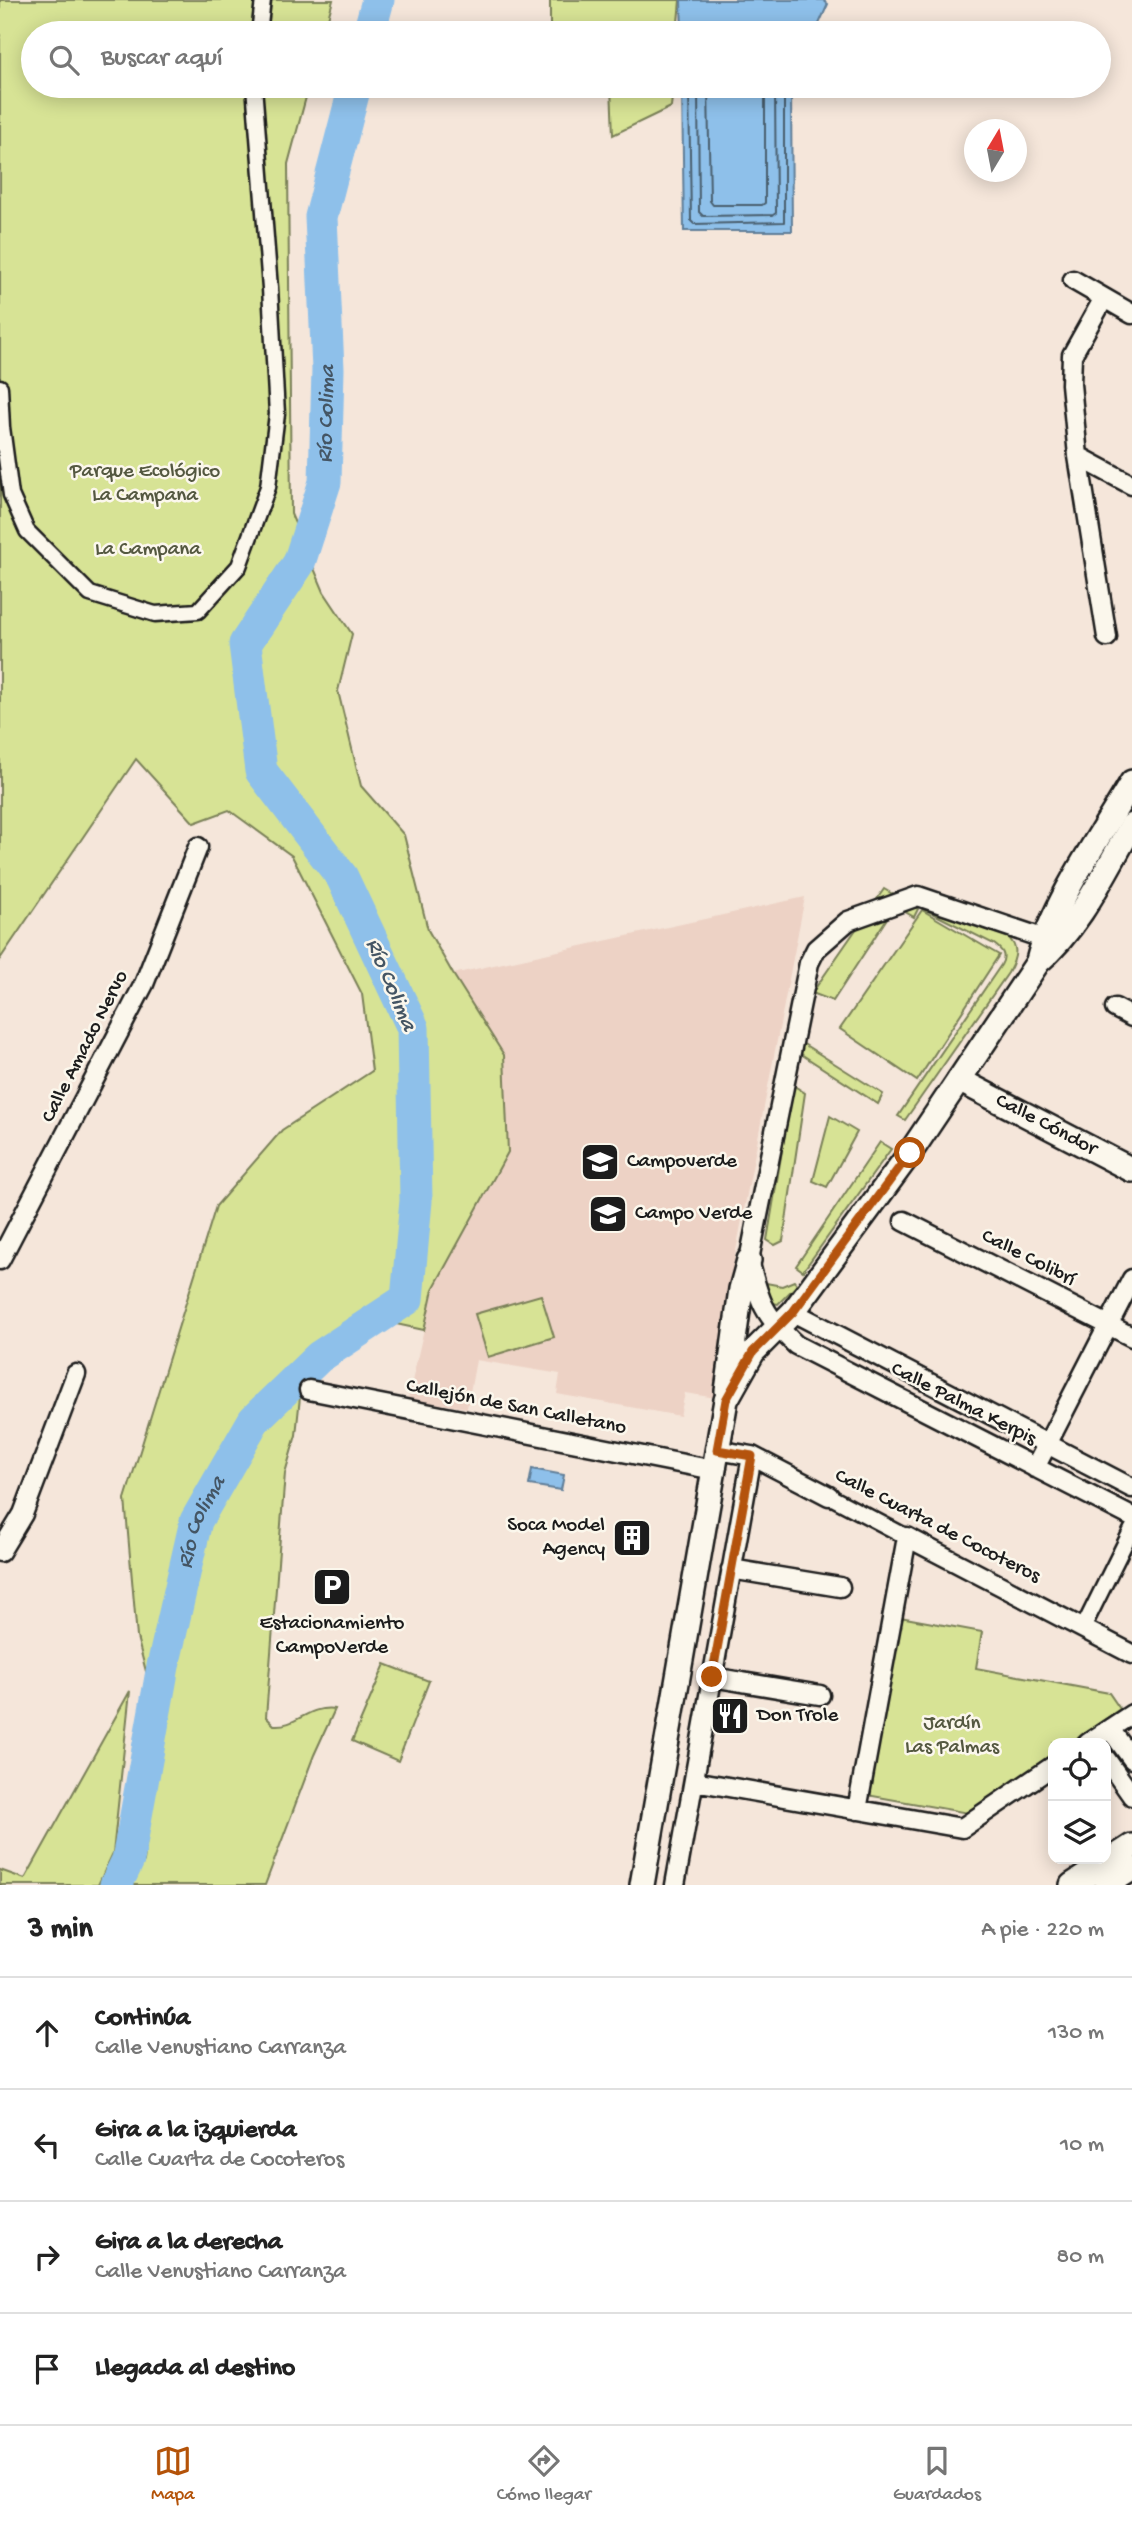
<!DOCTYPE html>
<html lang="es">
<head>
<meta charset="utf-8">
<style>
  body { margin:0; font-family:"Gochi Hand",sans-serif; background:#f6f6f6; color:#222 }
  .controls { position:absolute; right:21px; bottom:21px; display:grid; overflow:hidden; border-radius:14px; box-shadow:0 4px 18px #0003 }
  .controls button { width:63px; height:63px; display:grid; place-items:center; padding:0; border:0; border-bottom:2px solid #e0e0e0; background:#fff; color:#222; font:35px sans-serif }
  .compass { position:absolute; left:964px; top:119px; width:63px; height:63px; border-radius:50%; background:#fff; box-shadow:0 4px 18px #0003; rotate:10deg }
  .stop { position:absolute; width:21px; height:21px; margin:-16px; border:5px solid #b45309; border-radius:50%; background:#fff }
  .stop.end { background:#b45309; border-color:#fff; box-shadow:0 2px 7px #0008 }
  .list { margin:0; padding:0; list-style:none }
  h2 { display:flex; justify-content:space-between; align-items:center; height:91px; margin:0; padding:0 28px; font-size:30px }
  h2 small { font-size:23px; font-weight:400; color:#767676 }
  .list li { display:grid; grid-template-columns:46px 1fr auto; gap:21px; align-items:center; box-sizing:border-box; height:112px; padding:0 28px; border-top:2px solid #e0e0e0 }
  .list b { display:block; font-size:26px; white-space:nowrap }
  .list p { margin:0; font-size:23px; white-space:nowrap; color:#767676 }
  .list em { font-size:23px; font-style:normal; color:#767676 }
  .icon { flex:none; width:38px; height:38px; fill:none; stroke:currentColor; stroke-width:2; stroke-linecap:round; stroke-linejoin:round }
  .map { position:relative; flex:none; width:1132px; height:1885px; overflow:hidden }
  .search { position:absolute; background:#fff; box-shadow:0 4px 18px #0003; left:21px; right:21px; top:21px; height:77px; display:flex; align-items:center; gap:18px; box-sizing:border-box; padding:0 24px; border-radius:38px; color:#767676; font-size:26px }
  .sheet { height:539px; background:#fff }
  nav { display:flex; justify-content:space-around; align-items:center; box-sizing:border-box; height:98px; border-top:2px solid #e0e0e0; background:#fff; font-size:19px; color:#767676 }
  nav a { display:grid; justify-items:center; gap:4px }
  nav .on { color:#b45309 }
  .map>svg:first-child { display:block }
  .built { fill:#edd2c5 }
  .green { fill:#d7e395; stroke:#7a8058; stroke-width:2 }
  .water { fill:#8ec0ea; stroke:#607e98; stroke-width:2 }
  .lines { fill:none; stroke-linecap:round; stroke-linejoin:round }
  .shore { stroke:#4a5e6e; stroke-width:2 }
  .river { stroke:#8ec0ea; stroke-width:33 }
  .pedestrian-casing { stroke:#1c1c1c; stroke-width:19 }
  .minor-casing { stroke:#1c1c1c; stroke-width:23 }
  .tertiary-casing { stroke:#1c1c1c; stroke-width:28 }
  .pedestrian { stroke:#fbf7ec; stroke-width:14 }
  .minor { stroke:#fbf7ec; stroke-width:18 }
  .tertiary { stroke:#fbf7ec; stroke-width:23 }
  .route { stroke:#b45309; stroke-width:9 }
  .labels { text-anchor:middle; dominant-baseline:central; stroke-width:5; stroke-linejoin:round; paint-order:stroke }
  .park-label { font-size:21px; fill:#545840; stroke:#fbf7ec }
  .street-label { font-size:21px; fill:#1c1c1c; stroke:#fbf7ec }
  .poi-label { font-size:21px; fill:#1c1c1c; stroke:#fbf7ec; text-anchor:start }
  .water-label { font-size:23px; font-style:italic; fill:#445564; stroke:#fbf7ec }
</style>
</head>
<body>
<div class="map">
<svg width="1132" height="1885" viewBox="0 0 1132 1885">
  <rect width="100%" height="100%" fill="#f5e6da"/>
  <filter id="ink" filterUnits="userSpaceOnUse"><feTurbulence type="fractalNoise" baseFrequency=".0143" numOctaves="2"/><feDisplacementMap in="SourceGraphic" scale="14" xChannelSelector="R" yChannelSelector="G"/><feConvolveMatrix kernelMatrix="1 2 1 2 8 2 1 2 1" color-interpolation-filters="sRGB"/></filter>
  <g filter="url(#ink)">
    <path class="built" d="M805,897L731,1276L716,1398L685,1393L680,1416L557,1394L560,1374L476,1360L467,1408L408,1399L433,1289L508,1152L504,1055L453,974Z"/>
    <path class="green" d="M0,0H333L324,33H33V86H309L288,164L291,514L324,592L352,634L338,691L361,786L404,835L428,930L453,974L504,1055L508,1152L433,1289L424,1330L387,1322L302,1378L296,1435L285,1473L266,1717L274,1725C297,1727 308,1705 335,1709L314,1755L265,1885H132L144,1861L161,1729L137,1637L125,1499L216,1206L282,1130L372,1071L362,994L292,856L229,810L194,823L136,759L0,959Z
      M550,0H680L677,33H550Z
      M611,86H673L671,107L613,135Z
      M884,889L918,909L914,917L895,906L833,1001L812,993Z
      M892,893L1000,931C1019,943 1019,954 1008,973L905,1120L898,1116L1001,965C1007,955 1002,950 994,944Z
      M922,910L999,955L917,1081L840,1029Z
      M802,1043L883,1094L878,1104L801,1054Z
      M793,1085L805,1093L783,1241L775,1245L767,1240Z
      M830,1116L857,1132L827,1187L813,1181Z
      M880,1142L891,1149L803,1271L796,1266Z
      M794,1281L797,1285L778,1304L773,1303L766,1296V1283L782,1286Z
      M541,1295L554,1337L488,1357L475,1314Z
      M900,1617L982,1632L976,1668L1109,1693L1120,1709L1070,1743H1053V1755L968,1813L867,1795Z
      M385,1664L429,1681L398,1761L352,1741Z
      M130,1691L113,1853L98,1885H0V1870L25,1879Z"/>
    <path class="water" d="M681,0H823L828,4L815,33H682Z
      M682,86H791L792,231H684Z
      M532,1469L564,1475L561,1490L529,1485Z"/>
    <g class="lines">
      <path class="shore" d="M689,86L691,221L694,224L784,222V86
        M698,86L699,212L703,216L773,215L776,213L775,86
        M708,86L710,201L713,205H762L765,203V86"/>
      <g class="river">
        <path d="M369,33L378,0"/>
        <path id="s1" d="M116,1885L128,1860L163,1666L196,1521L254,1420L319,1357L407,1299L416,1201L413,1028L342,877L261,771L245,644L299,563L325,482L328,369L321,217L355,86"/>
      </g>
      <g class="pedestrian-casing">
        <path id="pedestrian" d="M259,33L263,0
          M0,387L2,427L11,495L27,531L90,594L155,614L198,611L239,566L268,487L277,414L270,288L254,86
          M829,1496L907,1537
          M1083,1628L1132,1529"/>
      </g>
      <g class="minor-casing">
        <path id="minor" d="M1073,280L1132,314
          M1104,298L1072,355L1071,384L1078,456L1107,637
          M1078,456L1132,485
          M1054,942L918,896L848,921L816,949L809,963L749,1260C760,1303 763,1314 796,1345L1132,1517
          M1115,1008L1132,1017
          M904,1221L1132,1337
          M0,1260L144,984L198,847
          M793,1312L1132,1488
          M309,1390L714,1470
          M717,1450L752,1456L829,1496
          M1035,1468L1132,1279
          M0,1552L23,1514L76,1374
          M731,1569L840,1587
          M712,1677L820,1695
          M1110,1729L1132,1759
          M1088,1743L1132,1714
          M1106,1759L1132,1796
          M694,1781L962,1828L1053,1766
          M857,1810L907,1537L1132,1654
          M675,1885L752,1456"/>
      </g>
      <g class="tertiary-casing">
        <g id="tertiary">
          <path d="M1038,961C1053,902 1101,835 1132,782"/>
          <path id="s2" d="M959,1080L1132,1170"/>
          <path d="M727,1391L741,1289L749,1260"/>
          <path d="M642,1885L726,1400L753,1352L793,1312L910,1153L1038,962C1081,925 1104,873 1132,825"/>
          <path d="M1072,1885L1132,1846"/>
          <path d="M1106,1885L1132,1869"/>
        </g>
      </g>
      <use href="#pedestrian" class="pedestrian"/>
      <use href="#minor" class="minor"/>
      <use href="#tertiary" class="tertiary"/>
    </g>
  </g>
  <g class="lines" filter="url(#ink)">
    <path class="route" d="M712,1677L752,1456L717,1450L726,1400L753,1352L793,1312L910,1153"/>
  </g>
  <defs>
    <g id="school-square" transform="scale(2.0125)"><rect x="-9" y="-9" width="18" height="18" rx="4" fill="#1c1c1c" stroke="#fbf7ec"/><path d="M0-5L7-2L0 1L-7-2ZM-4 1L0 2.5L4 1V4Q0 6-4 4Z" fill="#fff"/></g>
    <g id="building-square" transform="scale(2.0125)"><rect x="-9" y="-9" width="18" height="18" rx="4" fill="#1c1c1c" stroke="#fbf7ec"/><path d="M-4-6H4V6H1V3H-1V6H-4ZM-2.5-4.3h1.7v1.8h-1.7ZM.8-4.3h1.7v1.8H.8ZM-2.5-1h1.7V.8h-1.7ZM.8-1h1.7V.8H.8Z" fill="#fff"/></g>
    <g id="parking-square" transform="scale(2.0125)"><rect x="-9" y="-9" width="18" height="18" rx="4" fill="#1c1c1c" stroke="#fbf7ec"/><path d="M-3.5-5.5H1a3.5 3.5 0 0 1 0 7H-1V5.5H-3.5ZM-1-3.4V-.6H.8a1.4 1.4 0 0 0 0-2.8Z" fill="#fff"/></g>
    <g id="restaurant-square" transform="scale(2.0125)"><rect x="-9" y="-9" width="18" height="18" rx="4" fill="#1c1c1c" stroke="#fbf7ec"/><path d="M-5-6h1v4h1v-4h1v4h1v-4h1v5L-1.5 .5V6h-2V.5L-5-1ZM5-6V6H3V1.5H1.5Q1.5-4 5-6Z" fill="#fff"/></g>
  </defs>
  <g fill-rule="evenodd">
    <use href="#school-square" x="600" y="1162"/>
    <use href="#school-square" x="608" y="1214"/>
    <use href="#building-square" x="632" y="1538"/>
    <use href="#parking-square" x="332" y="1587"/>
    <use href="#restaurant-square" x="730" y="1716"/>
  </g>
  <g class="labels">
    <g class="park-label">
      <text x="145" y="472">Parque Ecológico<tspan x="145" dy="24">La Campana</tspan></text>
      <text x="148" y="550">La Campana</text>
      <text x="952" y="1724">Jardín<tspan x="952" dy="24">Las Palmas</tspan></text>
    </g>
    <g class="street-label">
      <text transform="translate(86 1047) rotate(-63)">Calle Amado Nervo</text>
      <text stroke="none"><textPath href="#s2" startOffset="98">Calle Cóndor</textPath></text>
      <text transform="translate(1028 1259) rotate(27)">Calle Colibrí</text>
      <text transform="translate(963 1405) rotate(27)">Calle Palma Kerpis</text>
      <text transform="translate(516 1408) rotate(11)">Callejón de San Calletano</text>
      <text transform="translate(937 1527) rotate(27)">Calle Cuarta de Cocoteros</text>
    </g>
    <g class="poi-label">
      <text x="627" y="1162">Campoverde</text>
      <text x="635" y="1214">Campo Verde</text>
      <text x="605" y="1526" text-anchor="end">Soca Model<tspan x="605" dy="24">Agency</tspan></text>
      <text x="332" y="1624" text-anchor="middle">Estacionamiento<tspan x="332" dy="24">CampoVerde</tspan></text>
      <text x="757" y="1716">Don Trole</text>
    </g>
    <g class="water-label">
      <text stroke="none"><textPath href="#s1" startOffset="1636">Río Colima</textPath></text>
      <text transform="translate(390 985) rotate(67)">Río Colima</text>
      <text stroke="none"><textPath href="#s1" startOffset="374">Río Colima</textPath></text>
    </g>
  </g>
</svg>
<div class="controls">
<button><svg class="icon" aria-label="locate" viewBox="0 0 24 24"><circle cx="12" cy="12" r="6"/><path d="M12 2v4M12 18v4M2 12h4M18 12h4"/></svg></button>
<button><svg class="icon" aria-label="layers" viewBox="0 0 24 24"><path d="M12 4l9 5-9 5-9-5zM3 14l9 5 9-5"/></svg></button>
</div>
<svg class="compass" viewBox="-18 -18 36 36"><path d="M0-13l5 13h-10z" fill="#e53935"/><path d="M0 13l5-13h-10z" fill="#767676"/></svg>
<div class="stop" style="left:910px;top:1153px"></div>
<div class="stop end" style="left:712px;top:1677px"></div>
<div class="search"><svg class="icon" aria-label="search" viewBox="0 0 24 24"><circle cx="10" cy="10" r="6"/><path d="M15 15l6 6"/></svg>Buscar aquí</div>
</div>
<section class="sheet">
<h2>3 min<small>A pie · 220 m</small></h2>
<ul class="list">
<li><svg class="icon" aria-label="ahead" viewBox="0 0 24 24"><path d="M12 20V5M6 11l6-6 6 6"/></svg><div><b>Continúa</b><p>Calle Venustiano Carranza</p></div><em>130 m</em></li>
<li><svg class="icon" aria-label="left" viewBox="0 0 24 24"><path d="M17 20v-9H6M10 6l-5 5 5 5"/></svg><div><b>Gira a la izquierda</b><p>Calle Cuarta de Cocoteros</p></div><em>10 m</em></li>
<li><svg class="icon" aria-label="right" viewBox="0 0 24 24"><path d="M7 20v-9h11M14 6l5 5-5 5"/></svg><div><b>Gira a la derecha</b><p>Calle Venustiano Carranza</p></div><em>80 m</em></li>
<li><svg class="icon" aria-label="arrive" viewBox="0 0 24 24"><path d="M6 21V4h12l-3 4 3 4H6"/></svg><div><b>Llegada al destino</b></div></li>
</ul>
</section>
<nav>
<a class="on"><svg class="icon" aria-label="map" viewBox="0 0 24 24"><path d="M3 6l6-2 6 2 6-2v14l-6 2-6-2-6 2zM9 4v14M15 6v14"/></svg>Mapa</a>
<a><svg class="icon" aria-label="directions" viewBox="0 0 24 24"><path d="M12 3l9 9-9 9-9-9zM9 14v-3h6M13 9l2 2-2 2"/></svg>Cómo llegar</a>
<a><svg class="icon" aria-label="saved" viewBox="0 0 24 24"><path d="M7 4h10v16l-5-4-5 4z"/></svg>Guardados</a>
</nav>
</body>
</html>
